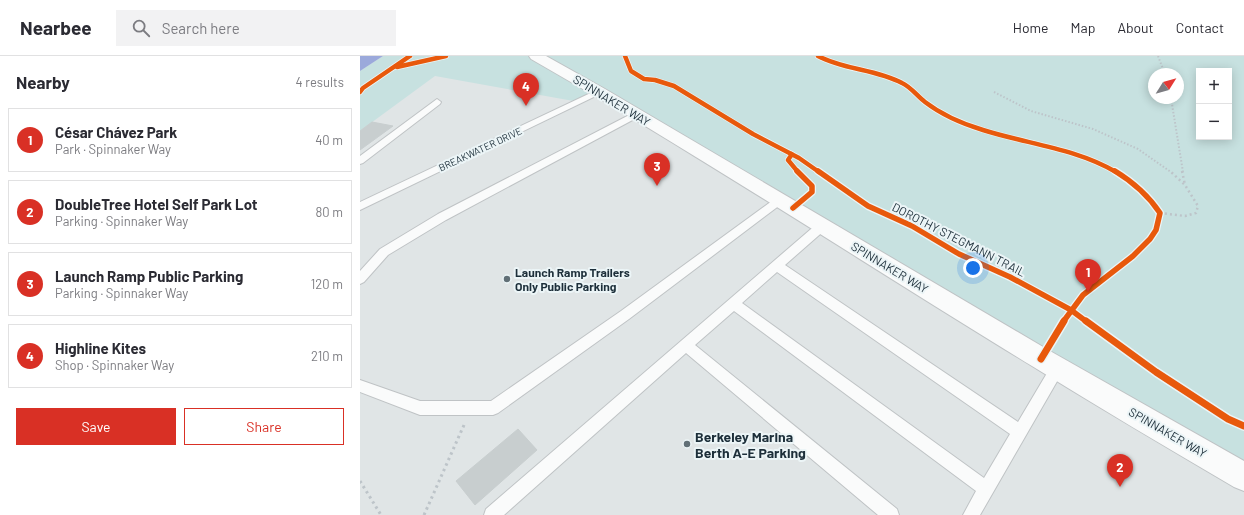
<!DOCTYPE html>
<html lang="en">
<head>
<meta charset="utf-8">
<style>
  body { margin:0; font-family:Barlow,sans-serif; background:#f2f2f3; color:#2b2b33 }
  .controls { position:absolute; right:12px; top:12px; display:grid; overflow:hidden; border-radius:0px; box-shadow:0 2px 10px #0003 }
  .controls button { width:36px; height:36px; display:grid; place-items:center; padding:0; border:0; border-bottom:1px solid #e1e1e2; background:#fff; color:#2b2b33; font:20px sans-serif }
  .compass { position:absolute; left:788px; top:12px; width:36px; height:36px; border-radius:50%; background:#fff; box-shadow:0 2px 10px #0003; rotate:53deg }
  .you { position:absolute; left:613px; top:212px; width:14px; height:14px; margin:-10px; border:3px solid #fff; border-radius:50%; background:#1a73e8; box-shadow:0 0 0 6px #1a73e833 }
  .badge { display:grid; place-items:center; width:26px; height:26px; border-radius:50%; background:#d93025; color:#fff; font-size:13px; font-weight:700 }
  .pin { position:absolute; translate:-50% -33px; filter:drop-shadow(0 1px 2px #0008) }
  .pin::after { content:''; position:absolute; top:21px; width:14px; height:12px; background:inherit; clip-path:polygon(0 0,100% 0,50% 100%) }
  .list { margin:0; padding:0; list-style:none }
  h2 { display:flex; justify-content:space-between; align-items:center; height:52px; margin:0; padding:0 16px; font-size:17px }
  h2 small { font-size:13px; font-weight:400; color:#7c7c81 }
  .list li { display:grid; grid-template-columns:26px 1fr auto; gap:12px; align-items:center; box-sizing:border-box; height:64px; margin:0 8px 8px; padding:0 8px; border:1px solid #e1e1e2; border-radius:0px }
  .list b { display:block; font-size:15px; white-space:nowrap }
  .list p { margin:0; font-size:13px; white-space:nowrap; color:#7c7c81 }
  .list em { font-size:13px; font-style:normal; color:#7c7c81 }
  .actions { display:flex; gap:8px; padding:12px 16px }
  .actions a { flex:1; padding:9px 0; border:1px solid #d93025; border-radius:0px; text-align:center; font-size:14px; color:#d93025 }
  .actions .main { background:#d93025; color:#fff }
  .icon { flex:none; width:22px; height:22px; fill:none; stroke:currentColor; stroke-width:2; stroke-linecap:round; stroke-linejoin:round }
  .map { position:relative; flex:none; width:884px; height:459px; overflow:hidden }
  header { display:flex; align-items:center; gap:24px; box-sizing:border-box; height:56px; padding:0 20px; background:#fff; border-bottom:1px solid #e1e1e2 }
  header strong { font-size:19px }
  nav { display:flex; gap:22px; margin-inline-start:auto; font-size:14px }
  .search { width:280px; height:36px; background:#f2f2f3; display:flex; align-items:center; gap:10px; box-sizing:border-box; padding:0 14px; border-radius:0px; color:#7c7c81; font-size:15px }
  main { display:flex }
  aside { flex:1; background:#fff }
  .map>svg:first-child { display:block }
  .green { fill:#c7e1e0; fill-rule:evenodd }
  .water { fill:#9ba9db }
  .building { fill:#c8cecf; stroke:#c8cecf }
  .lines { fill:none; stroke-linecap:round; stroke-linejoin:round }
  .lane-casing { stroke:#bfc3c5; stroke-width:2 }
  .street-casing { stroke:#bfc3c5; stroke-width:2 }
  .path-far2 { stroke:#bdc4c9; stroke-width:2; stroke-dasharray:1.5 2; stroke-linecap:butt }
  .path-far1 { stroke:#bdc4c9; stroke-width:2.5; stroke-dasharray:2 3; stroke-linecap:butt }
  .path { stroke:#bdc4c9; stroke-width:3; stroke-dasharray:2.5 3.5; stroke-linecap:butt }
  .lane { fill:#fafbfb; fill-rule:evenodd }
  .street { fill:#fafbfb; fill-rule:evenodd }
  .cycleway-far2-casing { stroke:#ecf5f7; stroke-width:6 }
  .cycleway-far1-casing { stroke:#ecf5f7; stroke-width:8 }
  .cycleway-casing { stroke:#ecf5f7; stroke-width:10 }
  .cycleway-far2 { stroke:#e8590c; stroke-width:4.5 }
  .cycleway-far1 { stroke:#e8590c; stroke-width:5.5 }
  .cycleway { stroke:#e8590c; stroke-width:7 }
  .poi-dot { fill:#616f76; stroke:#ecf5f7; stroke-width:1.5 }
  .labels { text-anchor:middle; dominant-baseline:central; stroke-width:4; stroke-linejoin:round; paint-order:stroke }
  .far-street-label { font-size:10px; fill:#1d2f3a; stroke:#ecf5f7 }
  .street-label { font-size:12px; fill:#1d2f3a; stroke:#ecf5f7 }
  .poi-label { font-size:12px; font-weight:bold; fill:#1d2f3a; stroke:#ecf5f7; text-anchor:start }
  .near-poi-label { font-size:14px; font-weight:bold; fill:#1d2f3a; stroke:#ecf5f7; text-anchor:start }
</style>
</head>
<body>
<header>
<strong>Nearbee</strong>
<div class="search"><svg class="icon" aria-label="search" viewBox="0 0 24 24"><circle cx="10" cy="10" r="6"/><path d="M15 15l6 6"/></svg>Search here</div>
<nav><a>Home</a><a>Map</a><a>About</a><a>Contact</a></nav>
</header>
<main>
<aside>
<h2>Nearby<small>4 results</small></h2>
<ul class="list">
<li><span class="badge">1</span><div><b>César Chávez Park</b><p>Park · Spinnaker Way</p></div><em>40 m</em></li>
<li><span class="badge">2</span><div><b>DoubleTree Hotel Self Park Lot</b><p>Parking · Spinnaker Way</p></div><em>80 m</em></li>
<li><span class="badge">3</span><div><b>Launch Ramp Public Parking</b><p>Parking · Spinnaker Way</p></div><em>120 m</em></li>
<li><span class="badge">4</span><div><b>Highline Kites</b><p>Shop · Spinnaker Way</p></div><em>210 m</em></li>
</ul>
<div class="actions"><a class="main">Save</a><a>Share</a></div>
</aside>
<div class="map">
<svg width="884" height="459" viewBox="0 0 884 459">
  <rect width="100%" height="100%" fill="#e0e5e6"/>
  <path class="green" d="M23,0H884V421L240,36L219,46L75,20L0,75V15ZM839,15H869V81H839ZM794,18H818V42H794Z"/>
  <path class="water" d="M0,0H23L0,15Z"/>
  <path class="building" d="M12,66L33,70L0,94V75Z
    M158,373L177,394L115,449L96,425Z"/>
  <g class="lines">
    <g class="lane-casing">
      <path id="lane" d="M237,34H243L244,36L0,154V146Z
        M77,43L81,46L80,48L3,107L0,108V100Z
        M277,55L281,58L280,60L86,164L28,199L4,226L0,228V215L20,193L78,158Z
        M420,140L424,142L425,144L424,146L269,263L138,357L133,359H60L0,336V324L60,345H131L261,255L416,142Z
        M462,166L466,167L467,170L466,173L425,209L658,366L693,307L698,305L703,307L705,311L703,315L620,459H603L616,435L374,255L335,289L537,453L539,459H518L326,297L144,459H124L126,453L458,167ZM417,216L650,378L624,422L382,247Z"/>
    </g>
    <g class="street-casing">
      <path id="street" d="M169,0H186L245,33L690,295L884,405V435L874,431C806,391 738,351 672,310C505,208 341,100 171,3Z"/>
    </g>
    <path class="path-far2" d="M798,0L805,18
      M634,36L671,55L733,73L778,93L811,116
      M811,42L823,116"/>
    <path class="path-far1" d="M822,115L825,129
      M800,157L825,160L836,157L838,150L825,129L810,115"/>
    <path class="path" d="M0,425L21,459
      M64,459L104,369"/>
    <use href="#lane" class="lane"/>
    <use href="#street" class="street"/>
    <g class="cycleway-far2-casing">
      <path id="cycleway-far2" d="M265,0L271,15L284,23L295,24L314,30L393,78L439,102L459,116
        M458,0C484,14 516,13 542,27C551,31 557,40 565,46C582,59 603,68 623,74C667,88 715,92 756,116
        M37,11L86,0
        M0,36L3,32L50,0
        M432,98L428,104L438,116"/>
    </g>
    <g class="cycleway-far1-casing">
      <path id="cycleway-far1" d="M458,115L508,150L552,170L599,198L650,221L711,254L727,266
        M433,152L452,136V130L437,115
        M703,266L723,239L773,200L790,183L796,174L800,157C788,139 773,126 755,115"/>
    </g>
    <g class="cycleway-casing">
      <path id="cycleway" d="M726,265L796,316L868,363L884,370
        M681,303L704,265"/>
    </g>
    <use href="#cycleway-far2" class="cycleway-far2"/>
    <use href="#cycleway-far1" class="cycleway-far1"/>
    <use href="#cycleway" class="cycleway"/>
  </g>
  <g class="poi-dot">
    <circle cx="147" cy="223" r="4"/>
    <circle cx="327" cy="388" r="4"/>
  </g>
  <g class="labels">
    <g class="far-street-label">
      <text transform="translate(120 93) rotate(-25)">BREAKWATER DRIVE</text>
    </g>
    <g class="street-label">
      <text transform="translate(252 44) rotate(31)">SPINNAKER WAY</text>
      <text transform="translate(599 183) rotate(27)">DOROTHY STEGMANN TRAIL</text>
      <text transform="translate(530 211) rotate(31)">SPINNAKER WAY</text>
      <text transform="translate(808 376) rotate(30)">SPINNAKER WAY</text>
    </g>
    <g class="poi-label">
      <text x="155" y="216">Launch Ramp Trailers<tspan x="155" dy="14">Only Public Parking</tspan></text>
    </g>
    <g class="near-poi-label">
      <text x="335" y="380">Berkeley Marina<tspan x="335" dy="16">Berth A-E Parking</tspan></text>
    </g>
  </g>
</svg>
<div class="controls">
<button>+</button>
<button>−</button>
</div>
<svg class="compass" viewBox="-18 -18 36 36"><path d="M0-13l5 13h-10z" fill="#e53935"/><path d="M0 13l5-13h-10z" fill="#7c7c81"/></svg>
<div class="you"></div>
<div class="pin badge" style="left:728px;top:236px">1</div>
<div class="pin badge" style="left:760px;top:431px">2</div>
<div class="pin badge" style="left:297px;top:130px">3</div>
<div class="pin badge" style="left:166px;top:50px">4</div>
</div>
</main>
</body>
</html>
